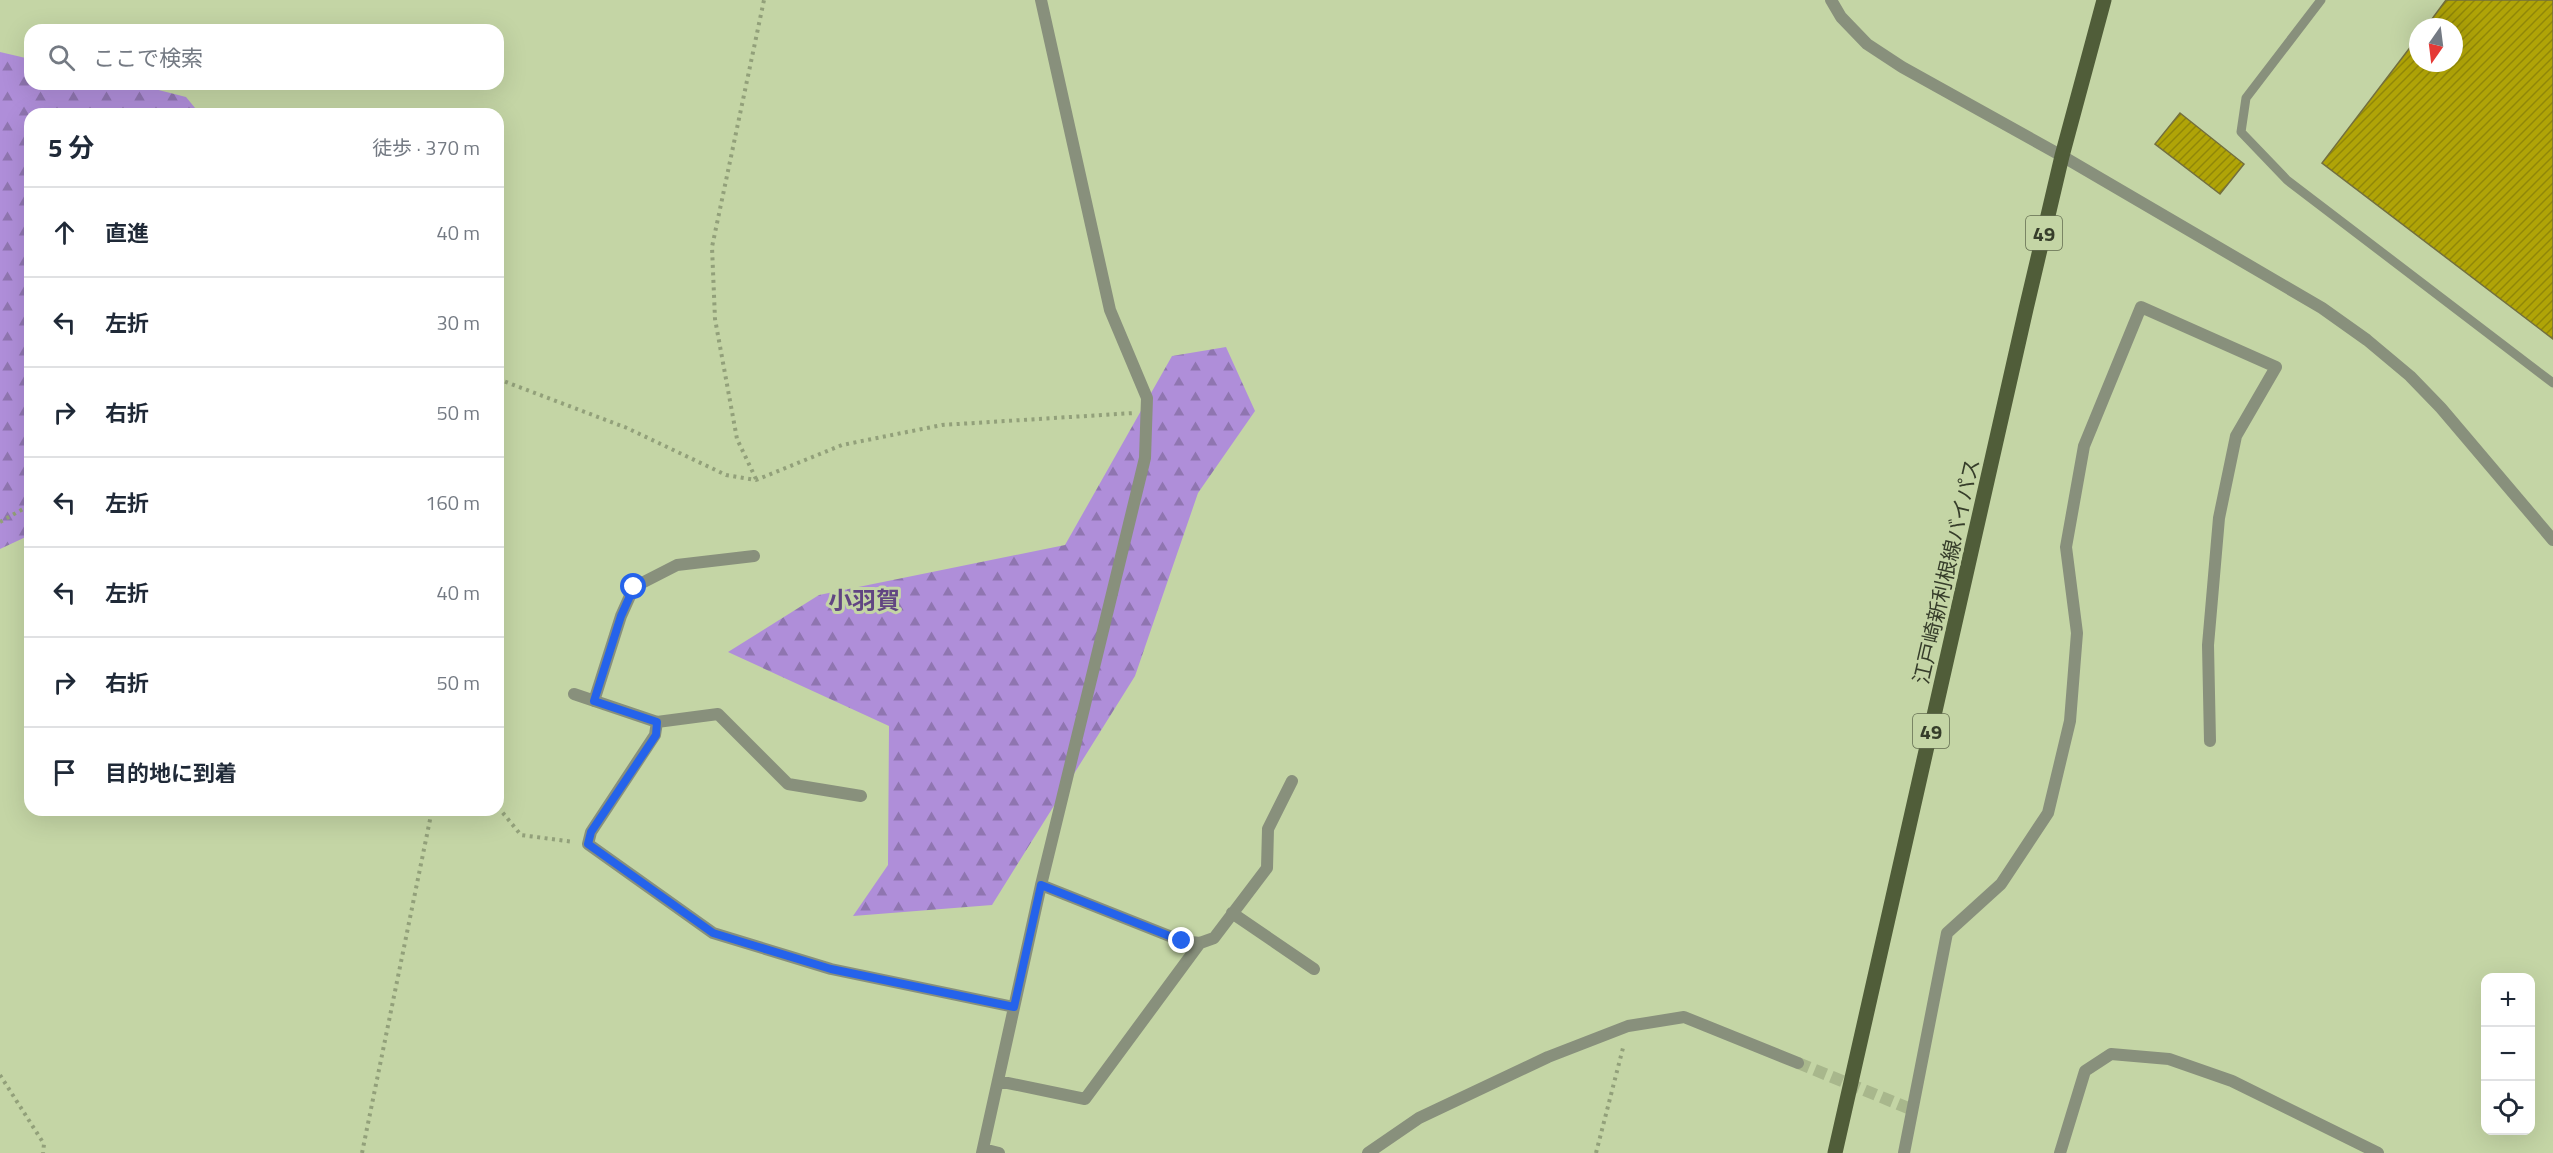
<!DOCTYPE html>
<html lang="ja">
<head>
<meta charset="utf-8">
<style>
  body { margin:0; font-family:"Titillium Web","Noto Sans JP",sans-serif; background:#f6f6f7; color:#1f2937 }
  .controls { position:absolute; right:18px; bottom:18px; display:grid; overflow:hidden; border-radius:12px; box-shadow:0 6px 24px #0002 }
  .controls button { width:54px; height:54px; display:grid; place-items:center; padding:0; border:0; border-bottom:2px solid #e0e1e3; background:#fff; color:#1f2937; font:30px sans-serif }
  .compass { position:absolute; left:2409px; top:18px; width:54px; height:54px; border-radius:50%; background:#fff; box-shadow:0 6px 24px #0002; rotate:194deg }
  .stop { position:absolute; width:18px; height:18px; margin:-14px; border:4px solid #2563eb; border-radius:50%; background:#fff }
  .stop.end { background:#2563eb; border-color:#fff; box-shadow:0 2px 6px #0008 }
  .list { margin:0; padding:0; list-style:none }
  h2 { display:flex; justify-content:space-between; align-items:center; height:78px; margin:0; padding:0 24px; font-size:26px }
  h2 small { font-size:20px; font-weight:400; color:#747a83 }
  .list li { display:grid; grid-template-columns:39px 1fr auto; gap:18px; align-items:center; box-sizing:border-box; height:90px; padding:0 24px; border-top:2px solid #e0e1e3 }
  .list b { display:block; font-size:22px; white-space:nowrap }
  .list em { font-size:20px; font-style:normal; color:#747a83 }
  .icon { flex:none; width:33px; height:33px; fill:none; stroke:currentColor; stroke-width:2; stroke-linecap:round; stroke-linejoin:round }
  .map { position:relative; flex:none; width:2553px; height:1153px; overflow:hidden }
  .search { position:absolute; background:#fff; box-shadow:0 6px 24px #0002; left:24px; top:24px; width:480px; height:66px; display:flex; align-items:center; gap:15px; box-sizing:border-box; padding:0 21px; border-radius:18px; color:#747a83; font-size:22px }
  .panel { position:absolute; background:#fff; box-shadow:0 6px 24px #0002; left:24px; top:108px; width:480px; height:708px; border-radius:18px }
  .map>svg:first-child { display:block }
  .forest { fill:url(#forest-firs) }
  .building { fill:url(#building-hatch); stroke:#736f3f; stroke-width:1.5 }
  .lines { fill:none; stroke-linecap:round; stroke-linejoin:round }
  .minor-tunnel { stroke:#a8b78c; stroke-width:12; stroke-dasharray:12 6; stroke-linecap:butt }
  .path { stroke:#92a07a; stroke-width:4; stroke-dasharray:3 4.5; stroke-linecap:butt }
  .service { stroke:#88907c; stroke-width:9 }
  .minor { stroke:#88907c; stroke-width:12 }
  .tertiary { stroke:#88907c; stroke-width:12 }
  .primary { stroke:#505d39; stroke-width:15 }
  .route { stroke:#2563eb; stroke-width:8 }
  .labels { text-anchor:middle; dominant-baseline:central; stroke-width:6; stroke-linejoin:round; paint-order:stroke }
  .shield { fill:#c4d5a5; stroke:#616b4f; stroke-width:1.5 }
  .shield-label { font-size:20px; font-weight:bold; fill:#363d2a }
  .street-label { font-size:21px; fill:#363d2a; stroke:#c4d5a5 }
  .quarter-label { font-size:24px; font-weight:bold; fill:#614582; stroke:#c4d5a5 }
</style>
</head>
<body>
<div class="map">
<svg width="2553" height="1153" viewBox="0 0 2553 1153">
  <defs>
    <pattern id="forest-firs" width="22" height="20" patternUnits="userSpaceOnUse" patternTransform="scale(1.5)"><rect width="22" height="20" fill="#af8ed9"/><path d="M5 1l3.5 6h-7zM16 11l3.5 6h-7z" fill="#8f75b0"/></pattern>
    <pattern id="building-hatch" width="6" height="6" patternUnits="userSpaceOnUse" patternTransform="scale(1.5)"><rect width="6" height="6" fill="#b0a407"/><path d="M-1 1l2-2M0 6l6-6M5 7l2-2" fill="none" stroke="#908708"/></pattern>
  </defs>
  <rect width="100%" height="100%" fill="#c4d5a5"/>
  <path class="forest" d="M0,52L30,59V84H135L186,97L200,114H30V535L0,549Z
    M1226,347L1255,411L1198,493L1135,676L992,905L853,916L888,865L889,726L728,652L819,595L1065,545L1172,356Z"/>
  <path class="building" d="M2446,0H2553V339L2322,163L2418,37V63H2454V27H2426Z
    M2180,113L2244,164L2220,194L2155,144Z"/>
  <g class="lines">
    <path class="minor-tunnel" d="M1798,1063L1913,1110"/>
    <path class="path" d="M498,379L627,428L726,475L756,480L842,445L942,425L1134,413
      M756,479L737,439L715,319L712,247L764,0
      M0,522L30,505
      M498,807L521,835L574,842
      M0,1075L44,1144L43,1153
      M362,1153L432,810
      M1596,1153L1624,1044"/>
    <path class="service" d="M2321,0L2246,98L2241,132L2287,180L2553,383"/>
    <path class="minor" d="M574,694L657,722L655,735L591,832L588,844L713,933L831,969L1014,1007
      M594,701L621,616L634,587L677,565L754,556
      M657,722L718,714L788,784L861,796
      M1041,885L1182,941L1200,943L1214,938L1267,868L1268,829L1292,781
      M1232,913L1314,969
      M998,1081L1085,1099L1200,943
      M983,1149L999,1153
      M982,1153L1041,885L1145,458L1147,398L1110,310L1041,0
      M1368,1153L1419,1118L1548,1057L1628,1026L1684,1017L1798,1063
      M1904,1153L1947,933L2001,884L2048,813L2070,721L2077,633L2066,547L2084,446L2141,307L2276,367L2236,436L2219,518L2208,645L2210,741
      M2060,1153L2085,1071L2111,1054L2169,1059L2232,1081L2378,1153"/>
    <path class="tertiary" d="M1831,0L1841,17L1867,44L1902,67L2062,156L2322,308L2367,340L2410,376L2441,408L2553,540"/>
    <path class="primary" d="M1835,1153L2026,309L2062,156L2104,0"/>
  </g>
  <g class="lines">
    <path class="route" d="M634,587L621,616L594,701L657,722L656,735L591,832L588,844L713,933L831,969L1014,1007L1041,885L1182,941"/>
  </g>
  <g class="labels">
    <g class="shield">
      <rect x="2026" y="216" width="36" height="34" rx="4.5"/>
      <rect x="1913" y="714" width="36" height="34" rx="4.5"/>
    </g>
    <g class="shield-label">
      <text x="2044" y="233">49</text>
      <text x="1931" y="731">49</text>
    </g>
    <g class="street-label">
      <text transform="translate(1946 571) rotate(-77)">江戸崎新利根線バイパス</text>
    </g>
    <g class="quarter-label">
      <text x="864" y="600">小羽賀</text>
    </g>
  </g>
</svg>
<div class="controls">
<button>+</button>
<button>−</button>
<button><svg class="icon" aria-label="locate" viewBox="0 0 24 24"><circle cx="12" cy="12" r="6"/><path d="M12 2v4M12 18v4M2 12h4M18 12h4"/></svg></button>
</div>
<svg class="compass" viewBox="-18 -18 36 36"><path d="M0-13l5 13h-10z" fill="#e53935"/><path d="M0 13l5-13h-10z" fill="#747a83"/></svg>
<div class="stop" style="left:634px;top:587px"></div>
<div class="stop end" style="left:1182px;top:941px"></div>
<div class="search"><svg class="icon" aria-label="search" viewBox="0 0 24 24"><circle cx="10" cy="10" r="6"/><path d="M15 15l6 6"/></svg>ここで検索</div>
<section class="panel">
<h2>5 分<small>徒歩 · 370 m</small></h2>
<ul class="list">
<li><svg class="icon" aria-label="ahead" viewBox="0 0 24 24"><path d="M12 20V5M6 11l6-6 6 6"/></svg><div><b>直進</b></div><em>40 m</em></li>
<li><svg class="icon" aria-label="left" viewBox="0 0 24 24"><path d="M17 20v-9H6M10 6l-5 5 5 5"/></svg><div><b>左折</b></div><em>30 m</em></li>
<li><svg class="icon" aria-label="right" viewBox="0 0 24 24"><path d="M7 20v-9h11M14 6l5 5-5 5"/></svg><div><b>右折</b></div><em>50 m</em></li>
<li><svg class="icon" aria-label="left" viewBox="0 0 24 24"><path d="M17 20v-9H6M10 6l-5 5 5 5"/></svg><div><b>左折</b></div><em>160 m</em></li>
<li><svg class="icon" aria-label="left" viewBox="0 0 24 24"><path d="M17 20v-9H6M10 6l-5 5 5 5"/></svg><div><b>左折</b></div><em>40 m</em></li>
<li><svg class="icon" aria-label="right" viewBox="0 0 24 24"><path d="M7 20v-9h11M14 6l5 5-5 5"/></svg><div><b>右折</b></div><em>50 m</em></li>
<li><svg class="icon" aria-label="arrive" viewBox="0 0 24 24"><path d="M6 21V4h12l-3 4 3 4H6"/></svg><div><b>目的地に到着</b></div></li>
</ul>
</section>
</div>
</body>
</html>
